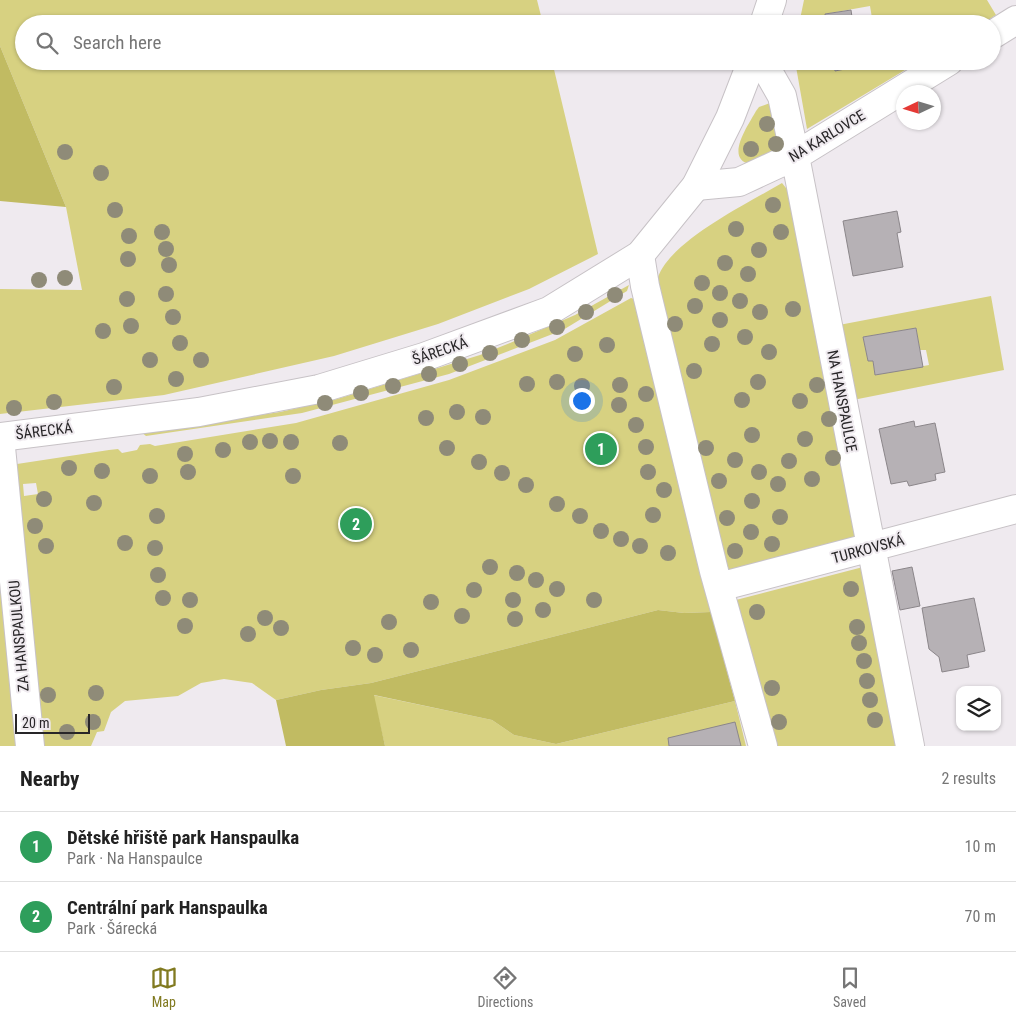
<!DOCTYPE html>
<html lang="en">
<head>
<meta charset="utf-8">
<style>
  body { margin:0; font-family:"Roboto Condensed",sans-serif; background:#f2f2f2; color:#222 }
  .controls { position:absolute; right:15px; bottom:15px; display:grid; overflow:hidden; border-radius:10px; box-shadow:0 1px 4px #0004 }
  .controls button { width:45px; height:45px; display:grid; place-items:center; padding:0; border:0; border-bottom:1px solid #e0e0e0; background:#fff; color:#222; font:25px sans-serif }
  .compass { position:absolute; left:896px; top:85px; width:45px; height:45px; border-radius:50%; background:#fff; box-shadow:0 1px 4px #0004; rotate:266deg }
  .scale { position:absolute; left:15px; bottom:12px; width:75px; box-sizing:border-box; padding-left:5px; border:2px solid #282628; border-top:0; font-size:14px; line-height:18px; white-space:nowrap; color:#282628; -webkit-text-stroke:4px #efeaef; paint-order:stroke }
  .you { position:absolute; left:581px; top:400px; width:18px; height:18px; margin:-12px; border:4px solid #fff; border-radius:50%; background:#1a73e8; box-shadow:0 0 0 8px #1a73e833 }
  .badge { display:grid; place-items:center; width:32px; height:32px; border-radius:50%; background:#817a20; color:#fff; font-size:16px; font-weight:700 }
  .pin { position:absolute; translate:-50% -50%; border:2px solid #fff; box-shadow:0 1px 5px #0006 }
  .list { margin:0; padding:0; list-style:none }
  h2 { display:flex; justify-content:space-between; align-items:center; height:65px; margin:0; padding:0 20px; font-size:21px }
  h2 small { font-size:16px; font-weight:400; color:#767676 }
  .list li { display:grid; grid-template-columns:32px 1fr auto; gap:15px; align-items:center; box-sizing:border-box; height:70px; padding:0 20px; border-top:1px solid #e0e0e0 }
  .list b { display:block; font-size:19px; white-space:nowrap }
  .list p { margin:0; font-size:16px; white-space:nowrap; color:#767676 }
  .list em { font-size:16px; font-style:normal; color:#767676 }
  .icon { flex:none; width:28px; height:28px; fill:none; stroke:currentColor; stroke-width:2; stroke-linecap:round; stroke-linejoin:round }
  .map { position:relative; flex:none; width:1016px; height:746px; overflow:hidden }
  .search { position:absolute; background:#fff; box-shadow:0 1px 4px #0004; left:15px; right:15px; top:15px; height:55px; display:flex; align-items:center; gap:12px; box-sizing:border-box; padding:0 18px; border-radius:28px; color:#767676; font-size:19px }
  .sheet { height:205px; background:#fff }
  nav { display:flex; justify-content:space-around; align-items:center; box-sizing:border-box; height:70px; border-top:1px solid #e0e0e0; background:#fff; font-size:14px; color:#767676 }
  nav a { display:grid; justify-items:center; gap:2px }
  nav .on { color:#817a20 }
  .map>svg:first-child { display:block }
  .green { fill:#d7d181; fill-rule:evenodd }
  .forest { fill:#c1bb62 }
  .building { fill:#b6b1b5; stroke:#8b868a }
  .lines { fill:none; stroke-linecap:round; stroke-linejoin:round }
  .street-casing { stroke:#c7c2c6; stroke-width:30 }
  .secondary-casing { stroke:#c7c2c6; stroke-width:30 }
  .street { stroke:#fff; stroke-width:28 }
  .secondary { stroke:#fff; stroke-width:28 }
  .tree { fill:#8f8b78 }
  .labels { text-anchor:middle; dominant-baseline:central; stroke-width:4; stroke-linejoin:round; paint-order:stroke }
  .street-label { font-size:15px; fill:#282628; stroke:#efeaef }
</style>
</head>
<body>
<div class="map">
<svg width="1016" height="746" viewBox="0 0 1016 746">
  <rect width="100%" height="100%" fill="#efeaef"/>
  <path class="green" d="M0,0H537L543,24H24V61H552L598,254L529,289L438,324L334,356L164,395L0,414V289L82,290L66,207L0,46Z
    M804,0H987L996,15L982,24H873L870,6L825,14L826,24H799Z
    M795,61H833L835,71L860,66L859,61H920L807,129Z
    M770,103L784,146L750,164C724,159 749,124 756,111L759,107Z
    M782,183L786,188L792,189L856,539L729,572L725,568L657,281C665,243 749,203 782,183Z
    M629,285L627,291L563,330L449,374L302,413L146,436L141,432L280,412L337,399L480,355L510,343L575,315Z
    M991,296L1004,370L853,400L839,325ZM916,328L920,350H926L929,365L875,375L873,361L868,360L863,337Z
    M631,298L634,299L711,612L684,613L658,610L371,683L321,690L276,700L252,683L224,679L201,683L178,696L125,701L111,712L104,731L97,732L91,746H44L17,464L109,450L118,449L122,453L137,450L140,445L150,444L155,446L296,423L449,380L555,340ZM36,483L38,494L24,496L23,484Z
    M0,519L21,746H0Z
    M863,567L902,746H769L732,601Z
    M373,695L492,720L514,735L556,744L735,701L746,746H385Z"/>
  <path class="forest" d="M0,46L66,207L0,201Z
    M658,610L684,613L711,612L735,701L556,744L514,735L492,720L374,695L385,746H286L276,700L321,690L371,683Z"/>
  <path class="building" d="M851,10L853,24H826L825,14Z
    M833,61H859L860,66L835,71Z
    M897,211L901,232L897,233L903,267L853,276L843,221Z
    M916,328L923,367L875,375L873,361H868L863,337Z
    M914,421L915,427L935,423L945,472L935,474L936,480L909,486L907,481L891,484L879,429Z
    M912,567L920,606L900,610L892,571Z
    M974,598L985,651L967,655L969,667L942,672L939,657L929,649L922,608Z
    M735,722L741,746H669L668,738Z"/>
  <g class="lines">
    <g class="street-casing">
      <path id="street" d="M992,35L1016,20
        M762,61L782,96L795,156L910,746
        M696,186L739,182L795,156L949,61
        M640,255L645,286L714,571L763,746
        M0,437L30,746
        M719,587L1016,509"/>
    </g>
    <g class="secondary-casing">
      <path id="secondary" d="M764,24L772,0
        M0,437L199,412L319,389L424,357L549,311L640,255L696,186L730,118L752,61"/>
    </g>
    <use href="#street" class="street"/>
    <use href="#secondary" class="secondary"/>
  </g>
  <g class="tree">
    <circle cx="767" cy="124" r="8"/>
    <circle cx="776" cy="144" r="8"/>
    <circle cx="751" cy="149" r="8"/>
    <circle cx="65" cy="152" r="8"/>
    <circle cx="101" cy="173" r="8"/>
    <circle cx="773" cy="205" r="8"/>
    <circle cx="115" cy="210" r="8"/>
    <circle cx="736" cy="229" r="8"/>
    <circle cx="162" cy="232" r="8"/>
    <circle cx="781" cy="232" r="8"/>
    <circle cx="129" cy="236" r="8"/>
    <circle cx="166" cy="249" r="8"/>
    <circle cx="759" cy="250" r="8"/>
    <circle cx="128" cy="259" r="8"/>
    <circle cx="725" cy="263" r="8"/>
    <circle cx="169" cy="265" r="8"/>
    <circle cx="748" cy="274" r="8"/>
    <circle cx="65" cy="278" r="8"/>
    <circle cx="39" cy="280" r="8"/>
    <circle cx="702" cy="283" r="8"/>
    <circle cx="720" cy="293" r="8"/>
    <circle cx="166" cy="294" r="8"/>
    <circle cx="615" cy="295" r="8"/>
    <circle cx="127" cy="299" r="8"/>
    <circle cx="740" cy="301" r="8"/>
    <circle cx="695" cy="306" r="8"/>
    <circle cx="793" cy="309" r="8"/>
    <circle cx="586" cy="312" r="8"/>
    <circle cx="760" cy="312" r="8"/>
    <circle cx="173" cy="317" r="8"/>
    <circle cx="720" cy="320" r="8"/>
    <circle cx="675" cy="324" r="8"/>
    <circle cx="131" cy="326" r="8"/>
    <circle cx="557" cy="327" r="8"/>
    <circle cx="103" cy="331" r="8"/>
    <circle cx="745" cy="337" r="8"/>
    <circle cx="522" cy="340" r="8"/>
    <circle cx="180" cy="343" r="8"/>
    <circle cx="712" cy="344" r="8"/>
    <circle cx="607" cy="345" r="8"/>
    <circle cx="769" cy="352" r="8"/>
    <circle cx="490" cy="353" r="8"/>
    <circle cx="575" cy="354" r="8"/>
    <circle cx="150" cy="360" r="8"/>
    <circle cx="201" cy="360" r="8"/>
    <circle cx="460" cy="364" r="8"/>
    <circle cx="694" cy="371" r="8"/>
    <circle cx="429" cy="374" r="8"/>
    <circle cx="176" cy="379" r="8"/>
    <circle cx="557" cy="382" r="8"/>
    <circle cx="758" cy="382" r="8"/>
    <circle cx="527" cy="384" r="8"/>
    <circle cx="620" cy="385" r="8"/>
    <circle cx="817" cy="385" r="8"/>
    <circle cx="393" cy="386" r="8"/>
    <circle cx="582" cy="386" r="8"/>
    <circle cx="114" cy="387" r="8"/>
    <circle cx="361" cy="393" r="8"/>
    <circle cx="646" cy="394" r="8"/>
    <circle cx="742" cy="400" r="8"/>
    <circle cx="800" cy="401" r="8"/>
    <circle cx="54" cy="402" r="8"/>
    <circle cx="325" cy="403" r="8"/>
    <circle cx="619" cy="405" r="8"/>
    <circle cx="14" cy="408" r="8"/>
    <circle cx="457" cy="412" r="8"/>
    <circle cx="483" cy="417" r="8"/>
    <circle cx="426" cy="418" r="8"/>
    <circle cx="829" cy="419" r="8"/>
    <circle cx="636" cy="425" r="8"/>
    <circle cx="752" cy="435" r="8"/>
    <circle cx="805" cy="439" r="8"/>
    <circle cx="270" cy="441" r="8"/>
    <circle cx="250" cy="442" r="8"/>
    <circle cx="291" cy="442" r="8"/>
    <circle cx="340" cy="443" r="8"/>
    <circle cx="646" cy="447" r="8"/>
    <circle cx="447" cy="448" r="8"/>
    <circle cx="706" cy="448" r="8"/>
    <circle cx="223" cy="450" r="8"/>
    <circle cx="185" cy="454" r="8"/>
    <circle cx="833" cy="458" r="8"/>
    <circle cx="735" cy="460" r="8"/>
    <circle cx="789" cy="461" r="8"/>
    <circle cx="479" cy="462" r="8"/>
    <circle cx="69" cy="468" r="8"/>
    <circle cx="102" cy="471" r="8"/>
    <circle cx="188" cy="472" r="8"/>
    <circle cx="648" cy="472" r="8"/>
    <circle cx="759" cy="472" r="8"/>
    <circle cx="502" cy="473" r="8"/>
    <circle cx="150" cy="476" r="8"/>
    <circle cx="293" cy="476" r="8"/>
    <circle cx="812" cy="479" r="8"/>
    <circle cx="719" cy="481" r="8"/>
    <circle cx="778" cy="484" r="8"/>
    <circle cx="526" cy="485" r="8"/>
    <circle cx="664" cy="490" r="8"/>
    <circle cx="44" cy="499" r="8"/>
    <circle cx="752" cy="501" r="8"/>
    <circle cx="94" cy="503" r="8"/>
    <circle cx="557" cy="504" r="8"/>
    <circle cx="653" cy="515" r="8"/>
    <circle cx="157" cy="516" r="8"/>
    <circle cx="580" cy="516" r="8"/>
    <circle cx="780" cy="517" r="8"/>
    <circle cx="727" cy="518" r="8"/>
    <circle cx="35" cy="526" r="8"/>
    <circle cx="601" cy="531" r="8"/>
    <circle cx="751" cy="532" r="8"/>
    <circle cx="621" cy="539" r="8"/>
    <circle cx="125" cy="543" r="8"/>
    <circle cx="772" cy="544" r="8"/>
    <circle cx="46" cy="546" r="8"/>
    <circle cx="640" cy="546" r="8"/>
    <circle cx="155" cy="548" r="8"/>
    <circle cx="735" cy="551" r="8"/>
    <circle cx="668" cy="553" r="8"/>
    <circle cx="490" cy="567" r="8"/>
    <circle cx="517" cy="573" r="8"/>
    <circle cx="158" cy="575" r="8"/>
    <circle cx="536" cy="580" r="8"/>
    <circle cx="557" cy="589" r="8"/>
    <circle cx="851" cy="589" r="8"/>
    <circle cx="474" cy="590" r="8"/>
    <circle cx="163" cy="598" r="8"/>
    <circle cx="190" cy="600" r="8"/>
    <circle cx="513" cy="600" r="8"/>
    <circle cx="594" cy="600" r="8"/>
    <circle cx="431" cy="602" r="8"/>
    <circle cx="543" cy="610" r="8"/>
    <circle cx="757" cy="612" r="8"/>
    <circle cx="462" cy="616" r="8"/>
    <circle cx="265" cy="618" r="8"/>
    <circle cx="515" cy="619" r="8"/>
    <circle cx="389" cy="622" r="8"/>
    <circle cx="185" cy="626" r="8"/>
    <circle cx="857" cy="627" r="8"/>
    <circle cx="281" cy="628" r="8"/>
    <circle cx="248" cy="634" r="8"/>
    <circle cx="859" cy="643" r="8"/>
    <circle cx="353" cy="648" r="8"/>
    <circle cx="411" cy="650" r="8"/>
    <circle cx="375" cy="655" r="8"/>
    <circle cx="864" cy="661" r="8"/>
    <circle cx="867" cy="681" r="8"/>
    <circle cx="772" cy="688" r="8"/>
    <circle cx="96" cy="693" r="8"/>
    <circle cx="48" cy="695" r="8"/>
    <circle cx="870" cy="700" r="8"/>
    <circle cx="875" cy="720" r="8"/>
    <circle cx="93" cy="722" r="8"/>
    <circle cx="779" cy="722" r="8"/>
    <circle cx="67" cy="732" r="8"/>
  </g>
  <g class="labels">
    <g class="street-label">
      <text transform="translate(827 136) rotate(-31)">NA KARLOVCE</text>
      <text transform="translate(440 351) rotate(-19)">ŠÁRECKÁ</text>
      <text transform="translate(842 401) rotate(79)">NA HANSPAULCE</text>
      <text transform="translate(44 431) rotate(-7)">ŠÁRECKÁ</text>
      <text transform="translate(868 549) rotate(-15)">TURKOVSKÁ</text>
      <text transform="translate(19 636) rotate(-95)">ZA HANSPAULKOU</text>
    </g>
  </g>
</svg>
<div class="controls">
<button><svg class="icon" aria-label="layers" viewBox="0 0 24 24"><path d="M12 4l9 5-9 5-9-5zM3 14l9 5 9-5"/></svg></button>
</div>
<svg class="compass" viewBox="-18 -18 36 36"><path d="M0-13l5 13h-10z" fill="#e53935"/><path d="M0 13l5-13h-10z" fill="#767676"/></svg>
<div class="scale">20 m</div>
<div class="you"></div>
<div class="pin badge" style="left:601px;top:449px;background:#2e9e5b">1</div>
<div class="pin badge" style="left:356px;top:524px;background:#2e9e5b">2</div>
<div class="search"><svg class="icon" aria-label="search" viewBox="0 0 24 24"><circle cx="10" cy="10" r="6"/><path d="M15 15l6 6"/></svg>Search here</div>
</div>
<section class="sheet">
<h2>Nearby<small>2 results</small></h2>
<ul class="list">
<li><span class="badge" style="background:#2e9e5b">1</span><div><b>Dětské hřiště park Hanspaulka</b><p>Park · Na Hanspaulce</p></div><em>10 m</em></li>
<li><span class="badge" style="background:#2e9e5b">2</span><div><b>Centrální park Hanspaulka</b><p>Park · Šárecká</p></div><em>70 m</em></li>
</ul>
</section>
<nav>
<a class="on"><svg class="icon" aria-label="map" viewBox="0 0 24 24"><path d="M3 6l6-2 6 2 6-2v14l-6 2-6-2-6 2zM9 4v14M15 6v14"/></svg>Map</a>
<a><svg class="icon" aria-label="directions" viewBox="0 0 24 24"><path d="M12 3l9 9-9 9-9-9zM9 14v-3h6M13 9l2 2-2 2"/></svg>Directions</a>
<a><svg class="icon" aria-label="saved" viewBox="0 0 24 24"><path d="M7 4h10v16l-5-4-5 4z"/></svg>Saved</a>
</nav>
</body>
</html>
